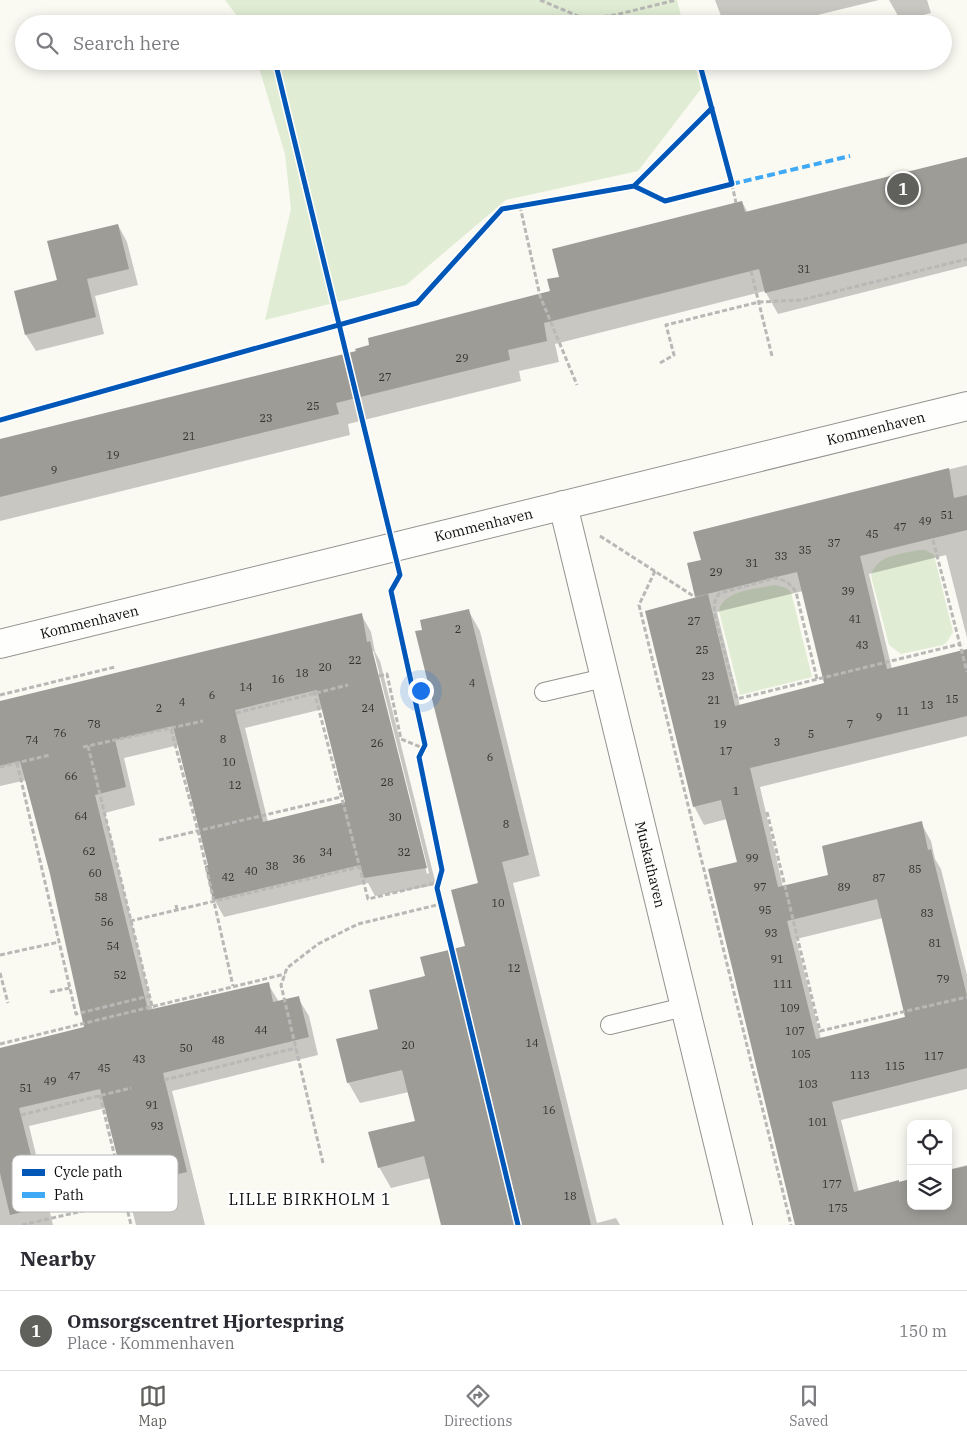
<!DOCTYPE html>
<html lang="en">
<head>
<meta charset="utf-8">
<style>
  body { margin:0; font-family:"IBM Plex Serif",serif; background:#f7f7f7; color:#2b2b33 }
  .controls { position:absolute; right:15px; bottom:15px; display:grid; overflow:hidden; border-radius:10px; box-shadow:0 2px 12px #0003 }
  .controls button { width:45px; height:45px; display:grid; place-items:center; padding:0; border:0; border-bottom:1px solid #e1e1e2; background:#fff; color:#2b2b33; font:25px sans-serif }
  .you { position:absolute; left:420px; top:690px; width:18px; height:18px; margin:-12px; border:4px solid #fff; border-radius:50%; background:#1a73e8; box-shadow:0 0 0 8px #1a73e833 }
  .badge { display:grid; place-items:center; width:32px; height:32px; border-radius:50%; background:#60605d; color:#fff; font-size:16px; font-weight:700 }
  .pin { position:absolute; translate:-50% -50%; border:2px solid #fff; box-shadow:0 1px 5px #0006 }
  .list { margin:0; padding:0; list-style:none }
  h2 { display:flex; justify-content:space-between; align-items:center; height:65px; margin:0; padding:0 20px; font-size:21px }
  h2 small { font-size:16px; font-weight:400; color:#7c7c81 }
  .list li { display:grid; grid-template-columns:32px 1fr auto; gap:15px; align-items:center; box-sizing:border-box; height:80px; padding:0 20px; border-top:1px solid #e1e1e2 }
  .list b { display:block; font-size:19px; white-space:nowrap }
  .list p { margin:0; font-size:16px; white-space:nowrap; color:#7c7c81 }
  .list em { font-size:16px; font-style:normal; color:#7c7c81 }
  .icon { flex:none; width:28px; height:28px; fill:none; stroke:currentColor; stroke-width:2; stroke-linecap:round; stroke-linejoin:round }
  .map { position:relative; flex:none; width:967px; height:1225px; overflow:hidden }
  .search { position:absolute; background:#fff; box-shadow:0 2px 12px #0003; left:15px; right:15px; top:15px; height:55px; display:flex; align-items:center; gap:12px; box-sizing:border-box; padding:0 18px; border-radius:28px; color:#7c7c81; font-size:19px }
  .sheet { height:145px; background:#fff }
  nav { display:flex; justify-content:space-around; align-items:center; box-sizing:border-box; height:70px; border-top:1px solid #e1e1e2; background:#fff; font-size:14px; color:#7c7c81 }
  nav a { display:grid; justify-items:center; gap:2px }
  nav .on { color:#60605d }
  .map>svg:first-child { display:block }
  .green { fill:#e0edd4 }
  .shadow { fill:#0003; fill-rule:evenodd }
  .building { fill:#9d9c97; fill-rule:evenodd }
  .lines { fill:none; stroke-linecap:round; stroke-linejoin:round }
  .lane-casing { stroke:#949390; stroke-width:20 }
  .street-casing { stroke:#949390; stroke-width:30 }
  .path { stroke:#b8b8b6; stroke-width:3; stroke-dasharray:5 2.5; stroke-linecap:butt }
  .lane { stroke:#fefefd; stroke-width:18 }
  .street { stroke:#fefefd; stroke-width:28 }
  .quiet { stroke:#3fa9f5; stroke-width:4; stroke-dasharray:8 4; stroke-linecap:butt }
  .cycleway-casing { stroke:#fff; stroke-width:8 }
  .cycleway { stroke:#0057b8; stroke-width:5 }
  .labels { text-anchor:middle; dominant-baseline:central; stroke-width:5; stroke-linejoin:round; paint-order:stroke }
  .number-label { font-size:11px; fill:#313130 }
  .street-label { font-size:14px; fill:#0d0d0d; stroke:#fff }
  .quarter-label { font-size:16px; letter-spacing:1px; fill:#0d0d0d; stroke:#fff }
  .key { fill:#fff; stroke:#b6b6b6; stroke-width:1 }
  .key-label { font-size:14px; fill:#0d0d0d }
</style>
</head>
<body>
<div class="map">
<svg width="967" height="1225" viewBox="0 0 967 1225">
  <rect width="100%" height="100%" fill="#faf9f2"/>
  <path class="green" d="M225,0H677L683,24H243Z
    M257,61H694L701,89L638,171L506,200L406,285L265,320L291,209L285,154Z
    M919,550H925L934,555L953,632L947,642L943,645L901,654L889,645L871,576C875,555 902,554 919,550Z
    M775,585L786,588L791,592L812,677L740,695L719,611C723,590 757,589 775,585Z"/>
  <path class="shadow" d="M715,0H879L781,24H724Z
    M889,0H927L931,13L901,21Z
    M967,158V266L778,314L765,291L555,344L559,362L519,371L521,381L348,424L350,435L0,521V440L357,352L552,292L561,277L742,202L748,213Z
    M118,225L127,242L138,285L95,296L104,334L36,351L26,335L59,281Z
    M967,465V638L946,555L869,574L892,669L967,650V736L760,787L783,887L829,876L921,823L931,841L935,859L941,869L967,975V1089L841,1120L859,1192L911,1179V1206H948V1170L967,1165V1225H797L738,863L727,819L704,825L694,806L696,596L702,560L694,532ZM803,591L826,684L740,706L717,612ZM883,918L907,1018L821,1039L796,939Z
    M468,610L480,631L540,876L513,883L597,1223L616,1218L620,1225H442L431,1178L391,1188L379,1167L416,1122L409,1092L360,1103L348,1082L380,1030L467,947L480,884Z
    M361,614L371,632L375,652L380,661L436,885L375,896L368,883L224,917L214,899L210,866L179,745L124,758L135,805L105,813L153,1010L268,984L279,1002L298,998L309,1016L318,1055L172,1091L205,1225H136L106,1108L29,1126L53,1225H0V1049L86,1028L51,874L27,780L0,786V703ZM371,649L374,652L429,873L427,874ZM323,709L346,803L268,822L245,728Z"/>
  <path class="building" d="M967,157V243L765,293L759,269L544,323L547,341L508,350L510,360L336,403L339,414L0,497V439L356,351L355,349L369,345L368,338L550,291L547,279L559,277L552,249L742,201L745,212Z
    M118,224L129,269L87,279L96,317L25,335L14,291L57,280L47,241Z
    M949,468L954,498L967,495V530L860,556L887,669L967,649V716L750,768L778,887L828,875L822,846L922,821L928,850L931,849L967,996V1068L832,1102L854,1192L899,1180V1182L911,1179V1206H948V1170L967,1166V1225H795L708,869L737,862L721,800L693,807L645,611L708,594L735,706L824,683L797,572L695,597L687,563L701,560L693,532ZM877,899L905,1017L816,1039L787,921Z
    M469,609L529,855L502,862L591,1225H441L424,1156L378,1168L368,1132L415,1121L402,1070L347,1083L336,1039L378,1029L369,990L425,976L420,957L465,946L451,890L478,883L415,631L422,630L420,620Z
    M362,613L367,642L370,641L427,868L364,878L360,865L213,900L205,866L208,865L173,726L115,740L126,787L95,795L148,1010L269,982L273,1002L299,996L309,1037L163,1073L187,1172L125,1187L100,1089L19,1108L44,1207L10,1215L0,1173V1048L84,1027L50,874L20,761L0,766V701ZM317,690L345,802L263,822L235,710Z"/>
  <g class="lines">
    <g class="lane-casing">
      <path id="lane" d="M544,692L604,678
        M610,1025L684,1007"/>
    </g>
    <g class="street-casing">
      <g id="street">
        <path id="s1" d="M563,505L738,1225"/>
        <path id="s2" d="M0,644L967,406"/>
      </g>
    </g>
    <path class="path" d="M540,0L585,19L615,15L676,0
      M732,184L736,203
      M520,206L540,296L577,385
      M751,271L772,356
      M660,363L674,355L666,325L759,302L801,300L967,259
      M600,536L695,597
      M933,540L967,672
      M655,571L639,605L791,1225
      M379,676L387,674L401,739L423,748
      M817,679L796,592C790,583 785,580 775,578L720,593C713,600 714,606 715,616L737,699L960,644
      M314,691L368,899L439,882
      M0,695L115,667
      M236,713L348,685
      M171,729L198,831L233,986
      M88,746L152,1006
      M83,747L203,721
      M17,763L76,1014L149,996
      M0,767L50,755
      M767,812L820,1031L967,997
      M159,840L341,797
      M176,905L177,910
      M130,921L359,867
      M0,955L59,942
      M0,973L8,1003
      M50,992L70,988
      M0,1044L285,974
      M164,1080L296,1048
      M100,1095L131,1225
      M21,1115L131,1088
      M323,1163L281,985L287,968L318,944L358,924L441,904
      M22,1225L126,1201"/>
    <use href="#lane" class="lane"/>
    <use href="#street" class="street"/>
    <path class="quiet" d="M732,184L850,156"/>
    <g class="cycleway-casing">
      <path id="cycleway" d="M275,61L400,575L391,591L425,745L419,757L442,870L437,888L518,1225
        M634,186L665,201L732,184L699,61
        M0,420L417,303L502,209L634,186L712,108"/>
    </g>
    <use href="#cycleway" class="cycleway"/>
  </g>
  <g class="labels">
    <g class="number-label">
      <text x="804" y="269">31</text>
      <text x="462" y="358">29</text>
      <text x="385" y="377">27</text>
      <text x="313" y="406">25</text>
      <text x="266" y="418">23</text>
      <text x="189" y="436">21</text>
      <text x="113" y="455">19</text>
      <text x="54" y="470">9</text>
      <text x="947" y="515">51</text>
      <text x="925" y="521">49</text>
      <text x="900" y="527">47</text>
      <text x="872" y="534">45</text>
      <text x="834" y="543">37</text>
      <text x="805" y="550">35</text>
      <text x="781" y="556">33</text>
      <text x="752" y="563">31</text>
      <text x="716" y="572">29</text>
      <text x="848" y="591">39</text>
      <text x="855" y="619">41</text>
      <text x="694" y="621">27</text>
      <text x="458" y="629">2</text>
      <text x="862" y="645">43</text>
      <text x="702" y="650">25</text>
      <text x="355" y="660">22</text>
      <text x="325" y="667">20</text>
      <text x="302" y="673">18</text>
      <text x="708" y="676">23</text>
      <text x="278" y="679">16</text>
      <text x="472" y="683">4</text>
      <text x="246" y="687">14</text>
      <text x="212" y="695">6</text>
      <text x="952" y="699">15</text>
      <text x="714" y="700">21</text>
      <text x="182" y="702">4</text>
      <text x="927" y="705">13</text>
      <text x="159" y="708">2</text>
      <text x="368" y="708">24</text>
      <text x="903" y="711">11</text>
      <text x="879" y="717">9</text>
      <text x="94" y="724">78</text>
      <text x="720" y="724">19</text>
      <text x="850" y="724">7</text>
      <text x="60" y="733">76</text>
      <text x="811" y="734">5</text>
      <text x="223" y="739">8</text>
      <text x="32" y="740">74</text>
      <text x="777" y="742">3</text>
      <text x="377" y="743">26</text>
      <text x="726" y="751">17</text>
      <text x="490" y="757">6</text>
      <text x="229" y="762">10</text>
      <text x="71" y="776">66</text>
      <text x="387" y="782">28</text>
      <text x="235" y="785">12</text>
      <text x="736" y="791">1</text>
      <text x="81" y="816">64</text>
      <text x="395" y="817">30</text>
      <text x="506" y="824">8</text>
      <text x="89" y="851">62</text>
      <text x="326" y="852">34</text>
      <text x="404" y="852">32</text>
      <text x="752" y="858">99</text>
      <text x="299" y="859">36</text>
      <text x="272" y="866">38</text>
      <text x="915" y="869">85</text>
      <text x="251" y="871">40</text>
      <text x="95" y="873">60</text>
      <text x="228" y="877">42</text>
      <text x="879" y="878">87</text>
      <text x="760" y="887">97</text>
      <text x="844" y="887">89</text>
      <text x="101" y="897">58</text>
      <text x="498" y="903">10</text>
      <text x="765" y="910">95</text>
      <text x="927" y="913">83</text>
      <text x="107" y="922">56</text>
      <text x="771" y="933">93</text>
      <text x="935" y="943">81</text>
      <text x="113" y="946">54</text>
      <text x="777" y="959">91</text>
      <text x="514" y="968">12</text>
      <text x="120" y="975">52</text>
      <text x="943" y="979">79</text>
      <text x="783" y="984">111</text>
      <text x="790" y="1008">109</text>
      <text x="261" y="1030">44</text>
      <text x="795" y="1031">107</text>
      <text x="218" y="1040">48</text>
      <text x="532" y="1043">14</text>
      <text x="408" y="1045">20</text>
      <text x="186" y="1048">50</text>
      <text x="801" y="1054">105</text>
      <text x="934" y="1056">117</text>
      <text x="139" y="1059">43</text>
      <text x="895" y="1066">115</text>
      <text x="104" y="1068">45</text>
      <text x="860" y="1075">113</text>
      <text x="74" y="1076">47</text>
      <text x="50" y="1081">49</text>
      <text x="808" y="1084">103</text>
      <text x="26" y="1088">51</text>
      <text x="152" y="1105">91</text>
      <text x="549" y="1110">16</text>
      <text x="818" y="1122">101</text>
      <text x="157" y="1126">93</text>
      <text x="832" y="1184">177</text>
      <text x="570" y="1196">18</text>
      <text x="838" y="1208">175</text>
    </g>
    <g class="street-label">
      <text stroke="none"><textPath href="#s2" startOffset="902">Kommenhaven</textPath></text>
      <text stroke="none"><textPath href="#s2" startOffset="498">Kommenhaven</textPath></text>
      <text stroke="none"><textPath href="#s2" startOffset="92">Kommenhaven</textPath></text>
      <text stroke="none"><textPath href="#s1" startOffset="370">Muskathaven</textPath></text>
    </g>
    <g class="quarter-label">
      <text x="310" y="1199">LILLE BIRKHOLM 1</text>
    </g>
  </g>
  <rect x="12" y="1155" width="166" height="57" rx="8" class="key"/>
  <rect x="22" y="1169" width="23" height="7" fill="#0057b8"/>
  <rect x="22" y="1192" width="23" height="6" fill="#3fa9f5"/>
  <g class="key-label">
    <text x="54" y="1177">Cycle path</text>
    <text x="54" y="1200">Path</text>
  </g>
</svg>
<div class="controls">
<button><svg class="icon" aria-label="locate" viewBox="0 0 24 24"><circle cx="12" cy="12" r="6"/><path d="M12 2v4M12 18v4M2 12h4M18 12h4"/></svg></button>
<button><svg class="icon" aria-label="layers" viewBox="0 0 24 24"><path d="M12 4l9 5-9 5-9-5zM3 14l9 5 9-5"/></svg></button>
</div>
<div class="you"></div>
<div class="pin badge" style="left:903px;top:189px">1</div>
<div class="search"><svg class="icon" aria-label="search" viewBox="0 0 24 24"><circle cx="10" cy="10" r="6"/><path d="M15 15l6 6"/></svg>Search here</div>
</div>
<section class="sheet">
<h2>Nearby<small></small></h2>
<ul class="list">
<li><span class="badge">1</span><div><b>Omsorgscentret Hjortespring</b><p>Place · Kommenhaven</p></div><em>150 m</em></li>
</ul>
</section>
<nav>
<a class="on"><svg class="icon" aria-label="map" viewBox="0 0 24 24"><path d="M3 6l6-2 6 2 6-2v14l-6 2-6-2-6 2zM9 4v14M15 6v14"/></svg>Map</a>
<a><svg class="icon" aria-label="directions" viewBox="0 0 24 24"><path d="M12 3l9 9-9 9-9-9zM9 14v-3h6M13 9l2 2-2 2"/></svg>Directions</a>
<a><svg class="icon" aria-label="saved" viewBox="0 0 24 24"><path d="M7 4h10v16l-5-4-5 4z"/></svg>Saved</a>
</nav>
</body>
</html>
